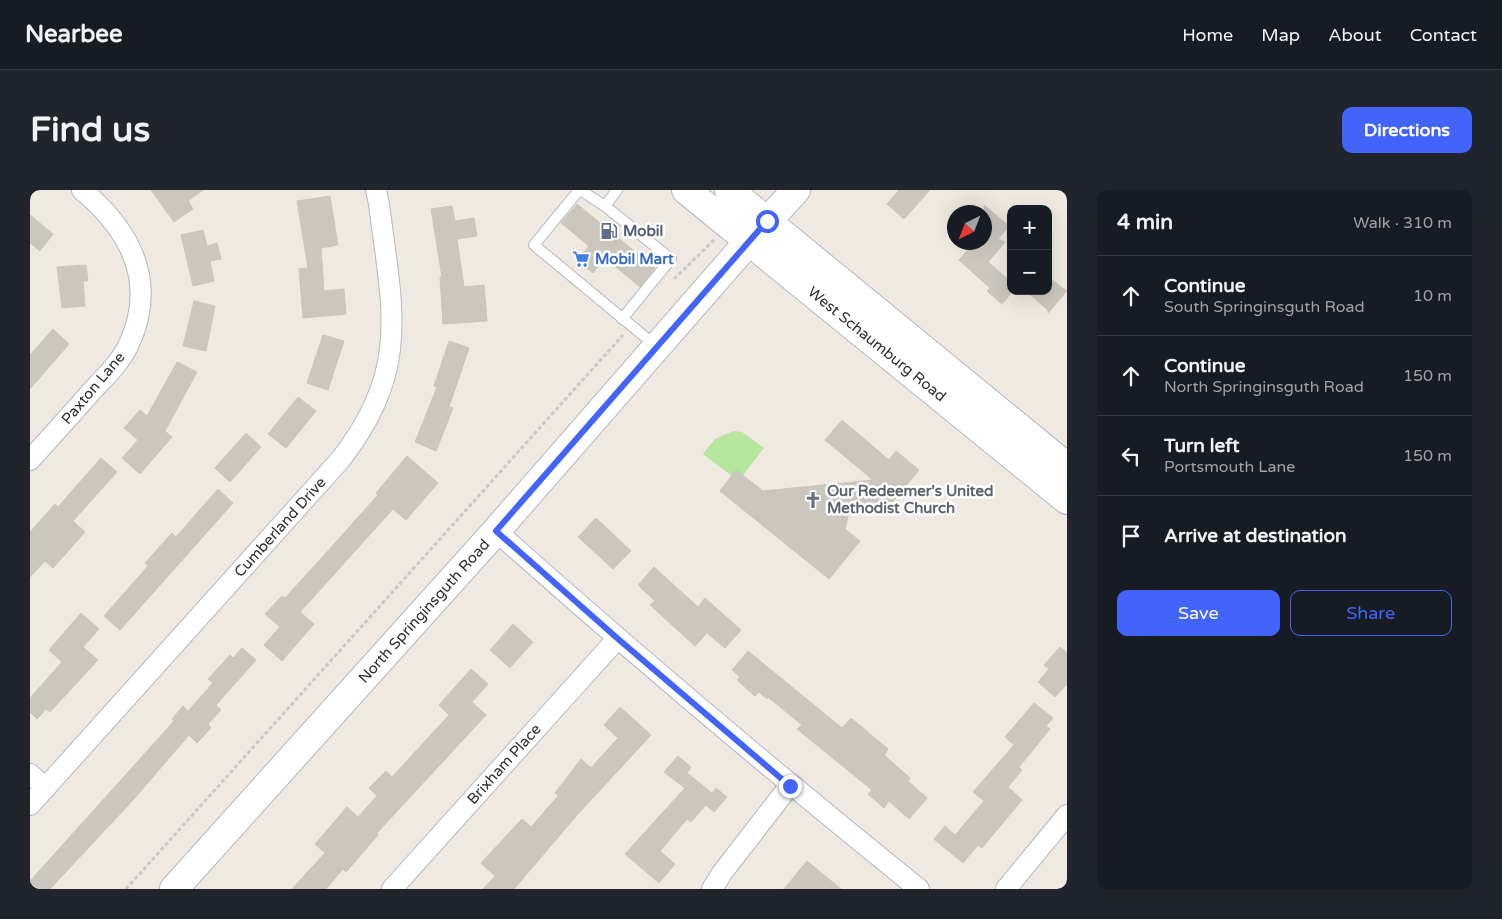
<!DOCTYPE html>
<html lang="en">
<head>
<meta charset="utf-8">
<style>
  body { margin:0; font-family:"Varela Round",sans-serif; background:#20242c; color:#f1f3f6 }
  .controls { position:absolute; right:15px; top:15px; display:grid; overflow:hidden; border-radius:10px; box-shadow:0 5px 20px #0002 }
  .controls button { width:45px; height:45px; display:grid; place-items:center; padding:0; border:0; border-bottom:1px solid #363941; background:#171b24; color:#f1f3f6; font:25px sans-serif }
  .compass { position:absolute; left:917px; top:15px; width:45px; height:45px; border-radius:50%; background:#171b24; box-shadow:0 5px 20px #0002; rotate:222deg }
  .stop { position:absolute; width:15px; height:15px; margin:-11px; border:4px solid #4264fb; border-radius:50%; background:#fff }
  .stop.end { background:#4264fb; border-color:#fff; box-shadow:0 1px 5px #0008 }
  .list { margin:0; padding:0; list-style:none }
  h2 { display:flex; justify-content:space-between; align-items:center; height:65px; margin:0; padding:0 20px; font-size:21px }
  h2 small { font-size:16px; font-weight:400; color:#9ea1a6 }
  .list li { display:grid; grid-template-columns:32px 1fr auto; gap:15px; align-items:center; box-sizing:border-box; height:80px; padding:0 20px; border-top:1px solid #363941 }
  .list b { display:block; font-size:19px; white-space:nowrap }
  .list p { margin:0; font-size:16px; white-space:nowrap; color:#9ea1a6 }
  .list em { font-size:16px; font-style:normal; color:#9ea1a6 }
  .actions { display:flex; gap:10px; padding:15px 20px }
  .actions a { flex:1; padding:11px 0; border:1px solid #4264fb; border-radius:10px; text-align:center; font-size:18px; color:#4264fb }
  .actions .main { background:#4264fb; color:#fff }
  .icon { flex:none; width:28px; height:28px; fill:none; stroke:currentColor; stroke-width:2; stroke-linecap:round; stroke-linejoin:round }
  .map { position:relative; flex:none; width:1037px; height:699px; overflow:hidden; border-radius:10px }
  header { display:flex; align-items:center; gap:30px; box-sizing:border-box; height:70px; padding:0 25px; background:#171b24; border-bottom:1px solid #363941 }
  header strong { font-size:24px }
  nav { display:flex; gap:28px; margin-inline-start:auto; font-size:18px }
  .intro { display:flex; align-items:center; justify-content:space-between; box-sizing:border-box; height:120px; padding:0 30px }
  h1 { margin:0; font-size:35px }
  .button { padding:12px 22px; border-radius:10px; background:#4264fb; color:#fff; font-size:18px; font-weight:700 }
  main { display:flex; gap:30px; padding:0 30px }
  aside { flex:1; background:#171b24; border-radius:10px; box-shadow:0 5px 20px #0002 }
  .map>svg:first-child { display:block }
  .green { fill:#b6e59e }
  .building { fill:#cbc7bf; stroke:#cbc5ba }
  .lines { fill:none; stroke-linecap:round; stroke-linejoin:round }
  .lane-casing { stroke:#b4b7c1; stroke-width:12 }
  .street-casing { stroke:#b4b7c1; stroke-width:22 }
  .secondary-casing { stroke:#b4b7c1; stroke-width:30 }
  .path { stroke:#c9c9c9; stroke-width:3; stroke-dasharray:4 2.5; stroke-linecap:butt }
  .lane { stroke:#fff; stroke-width:10 }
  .street { stroke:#fff; stroke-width:20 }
  .secondary { stroke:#fff; stroke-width:28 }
  .route { stroke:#4264fb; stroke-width:6 }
  .labels { text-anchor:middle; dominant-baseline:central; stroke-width:5; stroke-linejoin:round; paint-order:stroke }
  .service-label { font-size:15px; font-weight:bold; fill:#4e5e75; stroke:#fff; text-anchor:start }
  .shop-label { font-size:15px; font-weight:bold; fill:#366cbe; stroke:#fff; text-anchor:start }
  .street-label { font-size:15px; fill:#2e2e2e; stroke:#fff }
  .worship-label { font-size:15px; font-weight:bold; fill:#5b616d; stroke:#fff; text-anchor:start }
</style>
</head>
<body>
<header>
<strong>Nearbee</strong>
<nav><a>Home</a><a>Map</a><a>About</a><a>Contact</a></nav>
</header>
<div class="intro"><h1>Find us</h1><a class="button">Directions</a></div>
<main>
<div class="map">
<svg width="1037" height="699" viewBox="0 0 1037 699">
  <rect width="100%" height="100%" fill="#efe9e1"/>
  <path class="green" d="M703,241L712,242L734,258L713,285L702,286L673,264L685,249Z"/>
  <path class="building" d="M121,0H173L158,11L163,19L144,32Z
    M869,0H900L874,29L857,14Z
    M300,6L308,55L291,58L294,101L314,99L316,124L273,128L269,79L278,78L267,11Z
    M547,14L625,78L610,97L575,68L563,83L547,70L559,56L531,33Z
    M954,15L979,36L968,49L975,52L958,72L981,92V103L972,114L957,101L960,98L929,70L945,52H954Z
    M422,16L425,31L444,28L447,46L427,49L434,97L454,95L457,131L413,134L410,87H412L401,19Z
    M0,25L23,44L10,61L0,53Z
    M173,40L177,56L187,53L191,69L180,71L184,91L163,96L151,45Z
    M56,75L58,91H53L55,116L32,118L27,77Z
    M1018,87L1037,101L1018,123V120L996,101H1018Z
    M164,111L185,116L176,161L153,156Z
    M23,139L39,154L0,199V165Z
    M293,145L314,151L298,200L277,193Z
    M419,151L439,158L419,217L423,218L406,261L385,252L407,197L404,196Z
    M147,172L167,182L135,241L142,247L110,284L92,268L108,250L94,238L110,220L117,226Z
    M268,207L286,221L256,258L238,244Z
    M812,230L859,270L866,261L889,280L851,326L842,318L819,322L815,339L830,351L799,389L690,301L706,280L733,301L843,290L795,250Z
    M216,243L231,257L200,292L185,278Z
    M377,266L408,293L376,330L363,319L270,422L284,434L252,471L234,455L250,437L235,424L252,406L255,408L297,362L348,305L346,303Z
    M71,268L87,282L43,331L55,342L23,378L15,371L0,387V342L25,314L28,317Z
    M188,299L203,313L90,440L74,426L118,376L115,373L142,343L146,347Z
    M566,328L601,361L583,379L548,347Z
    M624,377L668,417L675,408L711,440L695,458L677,443L665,456L620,415L625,411L608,395Z
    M51,423L69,439L53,457L68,470L20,522L16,519L7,529L0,522V508L32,472L19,460Z
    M483,434L503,452L480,478L460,460Z
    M1030,457L1037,463V494L1025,507L1008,492L1019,479L1014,475Z
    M212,458L226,470L186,515L191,520L178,534L181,538L167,553L159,545L104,609L20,699H0V691L144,531L142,529L153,516L158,521L183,493L178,489L200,465L203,468Z
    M718,461L812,538L821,528L858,559L854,565L880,588L878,591L897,608L879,629L859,611L854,618L838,604L842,600L767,539L772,535L738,507L737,509L729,502L725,506L707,490L710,487L702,480Z
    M441,479L458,494L442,512L456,525L347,643L348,645L316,682L313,679L296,699H262L295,663L285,654L317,617L328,627L347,606L339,598L356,581L362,587L419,525L409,515Z
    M1004,513L1023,528L1016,536L1020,539L989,577L992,580L978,597L992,610L952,658L948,655L933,673L904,649L915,636L925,645L954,611L943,602L984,555L975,547Z
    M590,517L621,545L548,624L484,699H453L465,686L451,673L492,629L501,637L528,606L525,603L551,569L561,578L588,548L574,535Z
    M648,566L661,577L657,583L682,603L686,598L697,607L684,622L676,615L661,632L657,629L630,661L645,674L629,693L595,664L655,598L634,582Z
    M777,671L811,699H754Z"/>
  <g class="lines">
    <g class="lane-casing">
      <path id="lane" d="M549,0L504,55L626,156
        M550,0L575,16L587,0
        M575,16L641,69L592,129"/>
    </g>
    <g class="street-casing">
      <path id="street" d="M0,270C20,248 41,225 61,202C74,188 91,172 99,154C128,91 100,40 52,0
        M466,341C604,464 745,583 889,699
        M0,584L16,598
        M0,615L311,269C381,178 362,119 349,14L346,0
        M362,699L587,449
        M682,699L692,683L760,595
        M976,699L1037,625"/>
    </g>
    <g class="secondary-casing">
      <path id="secondary" d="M656,0L1037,310
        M699,0L1037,277
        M144,699L466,341L720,50L766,0"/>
    </g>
    <path class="path" d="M644,89L685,49
      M96,699L593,145"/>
    <use href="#lane" class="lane"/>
    <use href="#street" class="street"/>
    <use href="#secondary" class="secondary"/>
  </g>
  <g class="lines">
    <path class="route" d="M737,31L466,341L587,448L760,596"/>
  </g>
  <defs>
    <g id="fuel-bare" transform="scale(1.35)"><path d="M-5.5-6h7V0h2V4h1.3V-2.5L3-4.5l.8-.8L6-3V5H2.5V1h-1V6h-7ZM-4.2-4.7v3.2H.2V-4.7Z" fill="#5c6f8a" stroke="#fff" stroke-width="2.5" paint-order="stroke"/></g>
    <g id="supermarket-bare" transform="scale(1.35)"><path d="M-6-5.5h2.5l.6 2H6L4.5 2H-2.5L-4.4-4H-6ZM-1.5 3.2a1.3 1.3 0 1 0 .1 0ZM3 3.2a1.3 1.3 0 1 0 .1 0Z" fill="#3f7fe0" stroke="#fff" stroke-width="2.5" paint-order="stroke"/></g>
    <g id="church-bare" transform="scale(1.35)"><path d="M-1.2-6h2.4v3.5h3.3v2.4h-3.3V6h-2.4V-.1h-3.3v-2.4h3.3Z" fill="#6b7280" stroke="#fff" stroke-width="2.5" paint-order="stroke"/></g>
  </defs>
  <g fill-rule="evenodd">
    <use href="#fuel-bare" x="579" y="41"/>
    <use href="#supermarket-bare" x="551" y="69"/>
    <use href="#church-bare" x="783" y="310"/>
  </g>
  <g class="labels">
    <g class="service-label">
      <text x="593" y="41">Mobil</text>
    </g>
    <g class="shop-label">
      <text x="565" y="69">Mobil Mart</text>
    </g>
    <g class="street-label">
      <text transform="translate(847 154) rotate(39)">West Schaumburg Road</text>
      <text transform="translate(63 198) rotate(-50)">Paxton Lane</text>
      <text transform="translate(250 337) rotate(-48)">Cumberland Drive</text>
      <text transform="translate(394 421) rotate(-48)">North Springinsguth Road</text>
      <text transform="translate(474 574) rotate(-48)">Brixham Place</text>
    </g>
    <g class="worship-label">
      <text x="797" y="301">Our Redeemer's United<tspan x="797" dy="17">Methodist Church</tspan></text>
    </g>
  </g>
</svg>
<div class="controls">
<button>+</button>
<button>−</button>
</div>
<svg class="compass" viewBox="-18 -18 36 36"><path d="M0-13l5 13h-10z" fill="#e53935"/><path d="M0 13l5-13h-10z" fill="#9ea1a6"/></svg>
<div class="stop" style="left:737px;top:31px"></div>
<div class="stop end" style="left:760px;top:596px"></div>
</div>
<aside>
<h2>4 min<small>Walk · 310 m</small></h2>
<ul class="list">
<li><svg class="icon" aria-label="ahead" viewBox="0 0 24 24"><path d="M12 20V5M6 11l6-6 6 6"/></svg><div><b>Continue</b><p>South Springinsguth Road</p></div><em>10 m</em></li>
<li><svg class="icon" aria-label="ahead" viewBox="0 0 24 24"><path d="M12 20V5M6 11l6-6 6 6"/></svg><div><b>Continue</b><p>North Springinsguth Road</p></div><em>150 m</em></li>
<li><svg class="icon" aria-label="left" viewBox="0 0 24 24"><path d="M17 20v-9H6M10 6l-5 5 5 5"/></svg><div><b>Turn left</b><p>Portsmouth Lane</p></div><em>150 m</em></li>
<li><svg class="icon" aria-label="arrive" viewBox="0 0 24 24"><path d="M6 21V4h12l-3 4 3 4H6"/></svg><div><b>Arrive at destination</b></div></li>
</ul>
<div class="actions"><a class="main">Save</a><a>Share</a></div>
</aside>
</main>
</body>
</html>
